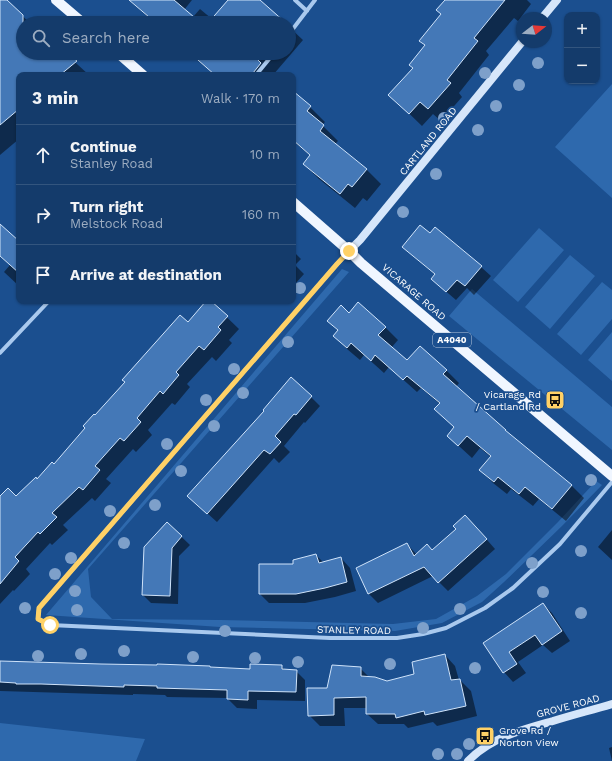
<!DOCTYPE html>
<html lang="en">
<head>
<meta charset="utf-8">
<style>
  body { margin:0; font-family:"Work Sans",sans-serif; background:#214673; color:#f1f3f6 }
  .controls { position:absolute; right:12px; top:12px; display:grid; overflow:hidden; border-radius:8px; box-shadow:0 1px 3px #0004 }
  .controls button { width:36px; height:36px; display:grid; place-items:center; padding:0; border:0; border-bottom:1px solid #33557e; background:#143b6b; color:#f1f3f6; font:20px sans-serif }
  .compass { position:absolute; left:516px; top:12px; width:36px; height:36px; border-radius:50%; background:#143b6b; box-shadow:0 1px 3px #0004; rotate:73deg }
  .stop { position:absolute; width:12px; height:12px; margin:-9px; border:3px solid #ffd166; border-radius:50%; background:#fff }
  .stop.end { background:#ffd166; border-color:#fff; box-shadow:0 1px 4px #0008 }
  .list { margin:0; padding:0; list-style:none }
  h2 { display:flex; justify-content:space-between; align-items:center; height:52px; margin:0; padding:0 16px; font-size:17px }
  h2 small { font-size:13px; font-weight:400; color:#9dadc1 }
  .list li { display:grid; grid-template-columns:26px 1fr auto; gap:12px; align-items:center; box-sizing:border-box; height:60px; padding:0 16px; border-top:1px solid #33557e }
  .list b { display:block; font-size:15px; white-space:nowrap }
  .list p { margin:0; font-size:13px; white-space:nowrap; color:#9dadc1 }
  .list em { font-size:13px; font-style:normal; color:#9dadc1 }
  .icon { flex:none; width:22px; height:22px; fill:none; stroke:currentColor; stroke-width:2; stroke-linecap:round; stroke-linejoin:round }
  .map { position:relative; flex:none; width:612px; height:761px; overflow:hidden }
  .search { position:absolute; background:#143b6b; box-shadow:0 1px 3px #0004; left:16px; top:16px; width:280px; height:44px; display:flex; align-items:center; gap:10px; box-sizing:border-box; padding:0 14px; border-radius:22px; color:#9dadc1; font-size:15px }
  .panel { position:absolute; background:#143b6b; box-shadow:0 1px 3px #0004; left:16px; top:72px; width:280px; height:232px; border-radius:8px }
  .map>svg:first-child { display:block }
  .green { fill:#2e69ad }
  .shadow { fill:#0007 }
  .building { fill:#4478b7; stroke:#cfe3fa }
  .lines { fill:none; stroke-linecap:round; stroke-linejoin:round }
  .street { stroke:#a9c9ee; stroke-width:4 }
  .secondary { stroke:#d6e6fa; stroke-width:8 }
  .primary { stroke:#f0f6ff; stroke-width:10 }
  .tree { fill:#7ea0ca }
  .route { stroke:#ffd166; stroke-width:5 }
  .labels { text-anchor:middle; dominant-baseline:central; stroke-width:3.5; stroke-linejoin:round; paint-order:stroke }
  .shield { fill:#1b4f8f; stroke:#bbcadd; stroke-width:1 }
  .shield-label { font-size:9px; font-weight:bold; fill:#fff }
  .street-label { font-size:10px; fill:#fff; stroke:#1b4f8f }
  .poi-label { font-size:10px; fill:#fff; stroke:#1b4f8f; text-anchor:end }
</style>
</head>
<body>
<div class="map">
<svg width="612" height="761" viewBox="0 0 612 761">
  <rect width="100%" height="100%" fill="#1b4f8f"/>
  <path class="green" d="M612,84V198L555,147Z
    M539,228L564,250L518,302L493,280Z
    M570,255L595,276L550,329L525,307Z
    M342,269L349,272L88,569L91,597L112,619L220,620L393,624L436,619L477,596L506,574L558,522L596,481L602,485L562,526L504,582L482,602L442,623L395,631L220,627L46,615Z
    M602,282L612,290V319L581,355L557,334Z
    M472,289L612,407V450L449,316Z
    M612,332V381L588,360Z
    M0,723L145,739L136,761H0Z"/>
  <path class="shadow" d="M0,0H5L30,23H23V53H65L89,75H19V139L0,155Z
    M129,0H192L184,10L193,17L200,9L212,19L230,0H259L285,23H155Z
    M457,0H527L531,4L518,21L514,18L486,51L489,55L459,93L462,97L441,121L433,114L422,126L390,95L414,68L426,46Z
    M289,27L303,40L273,75H215L189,53H289Z
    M293,92L310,107L325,122L322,125L338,141L335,144L366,169L381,184L367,201L363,198L355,208L319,179L304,164L311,156L293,141Z
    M0,225L19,242V286L4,272L10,265L0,256Z
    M435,228L481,267L491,276L474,295L467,288L456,300L442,288L436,275L413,256L404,247L430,234Z
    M293,251L301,259L295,265L304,274L295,284L293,283Z
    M207,301H210L239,329L229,340L232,343L216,361L212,357L187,384L190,387L175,405L172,403L148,430L152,435L136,452L133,449L106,479L111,483L95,501L92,498L63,525L68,530L52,545L50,543L26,569L30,574L14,591L13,590L0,604V514L54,465L95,416L188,323Z
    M349,314L385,327L398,340L391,348L407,362L446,370L459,383L456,387L505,431L571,485L584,498L566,521L539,499L533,506L511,489L507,494L493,483L481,470L491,457L480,448L472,458L448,436L455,427L440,404L421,388L417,392L389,367L384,373L364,355L360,360L347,349L335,336L339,331L328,321Z
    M311,397L320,406L305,423L304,422L284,446L290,452L279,463L274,458L217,522L198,505Z
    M167,523L190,545L179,556L178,604L151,603L143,595Z
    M474,525L495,549L448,591L433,576L378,603L369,594L357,569L407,544L417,555L432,551Z
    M612,530V560L598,547Z
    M316,555L324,563L341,558L350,568L356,591L335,597L305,603H269L260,594V565H294Z
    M543,604L552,613L570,641L552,653L543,645L518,662L526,673L513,682L504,672L485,644Z
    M445,655L455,666L459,680H460L471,691L477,716L437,726L433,722L408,728L404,724H378L367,714V708H344L345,726H320L309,715L328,689L360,668L370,678L387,683L415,675Z
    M0,662L211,668L251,670L281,666L285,670L296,671L305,680V701L257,700V709L237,708L227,698L167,697L165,695L133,694V695L0,691Z
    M612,747V761L609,748Z"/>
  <path class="building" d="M0,0H7L23,15V53H67L77,61L60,75H19V109L0,125Z
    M129,0H174L201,23H156Z
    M228,0H260L286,23H208Z
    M445,0H505L474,38L478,41L447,80L451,83L428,109L420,102L409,114L388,95L413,68L409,65L425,45L419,41L441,14L436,10Z
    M190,53H264L258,60L261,63L253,73V75H215Z
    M293,91L311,106L307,111L324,125L320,131L367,169L352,187L348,184L340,194L303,164L310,155L293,140Z
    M0,224L19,241V273L0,256Z
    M420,225L430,233L435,227L482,266L465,286L457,280L446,292L431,279L435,274L402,247Z
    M206,301H211L228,316L218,327L221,330L204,350L199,346L176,372L179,375L163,394L160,391L137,418L141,422L124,441L120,438L95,466L100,470L83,490L79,487L52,513L57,517L40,534L38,532L15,557L19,561L0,584V496L8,488L16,496L36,477L37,479L52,462L54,464L85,428L83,426L94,414L95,415L125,382L122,380L180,315L188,322Z
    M358,302L386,327L378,335L407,360L420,346L447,370L443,374L506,430H505L572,485L552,509L525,487L519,494L498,477L494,482L479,470L491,456L467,436L458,446L447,436L454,427L434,409L440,403L407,376L403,380L375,355L371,361L351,343L347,348L333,336L338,330L327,321L341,305L349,313Z
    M291,377L312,396L296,415L294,414L275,436L281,442L270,454L264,450L207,514L187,496L264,411L263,410Z
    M465,515L487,539L438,583L424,567L368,594L356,568L407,543L414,556L427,544L432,550L456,529L453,526Z
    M167,522L182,536L172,548L170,596L142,595L144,547Z
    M316,554L319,563L341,557L347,582L325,588L296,594H259V564H293V560Z
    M543,603L562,631L542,645L535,635L509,652L517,664L503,673L483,643Z
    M445,654L451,680L460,679L466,706L425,715L424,711L396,718L395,714H366V697L334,698V715L308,716L307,688H327L332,665L361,667V676L375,677L387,681L414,674L412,662Z
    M0,661L101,664L157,665V664L210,666V667L250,669V664L282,665V669L297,670L296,692L248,691V700L227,699V690L157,688V686L124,685V687L41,684H16V683L0,682Z"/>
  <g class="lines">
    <path class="street" d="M295,0L307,11
      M289,34L315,0
      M256,75L274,53
      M349,252L337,264L39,608L38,619L50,625L330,638H397L423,634L446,628L485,608L513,588L560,544L612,482
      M0,353L49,301"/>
    <path class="secondary" d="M542,18L557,0
      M349,251L360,240L522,42
      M468,761C492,737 521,730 553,721C572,715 592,710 612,704"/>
    <path class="primary" d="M56,0L83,23
      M118,53L143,75
      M293,202L349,251L361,263L612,476"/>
  </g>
  <g class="tree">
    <circle cx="538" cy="63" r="6"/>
    <circle cx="485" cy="73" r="6"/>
    <circle cx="519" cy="85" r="6"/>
    <circle cx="496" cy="106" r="6"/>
    <circle cx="444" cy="118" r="6"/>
    <circle cx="478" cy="130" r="6"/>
    <circle cx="436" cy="174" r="6"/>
    <circle cx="403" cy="212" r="6"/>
    <circle cx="300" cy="288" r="6"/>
    <circle cx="288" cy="342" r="6"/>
    <circle cx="234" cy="369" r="6"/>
    <circle cx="243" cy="393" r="6"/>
    <circle cx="206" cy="400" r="6"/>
    <circle cx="214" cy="426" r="6"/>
    <circle cx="167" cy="444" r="6"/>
    <circle cx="181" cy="471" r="6"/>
    <circle cx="591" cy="480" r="6"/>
    <circle cx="155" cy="505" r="6"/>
    <circle cx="110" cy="511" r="6"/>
    <circle cx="124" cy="543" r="6"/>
    <circle cx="581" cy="551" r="6"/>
    <circle cx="71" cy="558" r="6"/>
    <circle cx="532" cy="563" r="6"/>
    <circle cx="55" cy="574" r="6"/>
    <circle cx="75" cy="591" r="6"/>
    <circle cx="543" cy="592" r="6"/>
    <circle cx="25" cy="608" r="6"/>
    <circle cx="460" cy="609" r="6"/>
    <circle cx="77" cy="610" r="6"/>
    <circle cx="581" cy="613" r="6"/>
    <circle cx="423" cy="628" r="6"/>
    <circle cx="225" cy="631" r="6"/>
    <circle cx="124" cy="651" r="6"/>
    <circle cx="81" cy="654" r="6"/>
    <circle cx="38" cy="656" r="6"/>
    <circle cx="193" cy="657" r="6"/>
    <circle cx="255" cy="658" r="6"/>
    <circle cx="298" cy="662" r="6"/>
    <circle cx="390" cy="664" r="6"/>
    <circle cx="475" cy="668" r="6"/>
    <circle cx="469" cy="744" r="6"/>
    <circle cx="438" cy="754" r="6"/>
    <circle cx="457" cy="754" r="6"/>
  </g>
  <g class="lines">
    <path class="route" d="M50,625L38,619L39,608L337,264L349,251"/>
  </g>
  <defs>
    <g id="bus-square" transform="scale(1)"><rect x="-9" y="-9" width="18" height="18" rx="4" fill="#ffd166" stroke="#1b4f8f"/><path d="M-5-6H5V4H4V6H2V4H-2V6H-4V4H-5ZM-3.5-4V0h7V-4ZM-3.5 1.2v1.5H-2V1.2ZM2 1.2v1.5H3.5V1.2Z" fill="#111"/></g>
  </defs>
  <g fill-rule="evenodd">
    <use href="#bus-square" x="555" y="400"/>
    <use href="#bus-square" x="485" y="736"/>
  </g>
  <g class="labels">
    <rect class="shield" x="433" y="333" width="38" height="14" rx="3"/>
    <g class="shield-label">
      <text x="452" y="340">A4040</text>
    </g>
    <g class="street-label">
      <text transform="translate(428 141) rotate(-51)">CARTLAND ROAD</text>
      <text transform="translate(414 292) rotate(41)">VICARAGE ROAD</text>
      <text transform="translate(354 630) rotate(1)">STANLEY ROAD</text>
      <text transform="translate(568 706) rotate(-15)">GROVE ROAD</text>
    </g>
    <g class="poi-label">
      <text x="541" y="394">Vicarage Rd<tspan x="541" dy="12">/ Cartland Rd</tspan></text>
      <text x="499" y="730" text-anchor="start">Grove Rd /<tspan x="499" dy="12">Norton View</tspan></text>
    </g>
  </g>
</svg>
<div class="controls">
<button>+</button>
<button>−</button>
</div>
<svg class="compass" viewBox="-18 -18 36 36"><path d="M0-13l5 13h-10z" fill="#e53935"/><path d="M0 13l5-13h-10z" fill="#9dadc1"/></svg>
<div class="stop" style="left:50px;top:625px"></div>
<div class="stop end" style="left:349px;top:251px"></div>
<div class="search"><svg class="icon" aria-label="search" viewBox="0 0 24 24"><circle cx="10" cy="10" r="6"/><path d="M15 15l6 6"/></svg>Search here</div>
<section class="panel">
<h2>3 min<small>Walk · 170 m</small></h2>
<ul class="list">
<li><svg class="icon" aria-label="ahead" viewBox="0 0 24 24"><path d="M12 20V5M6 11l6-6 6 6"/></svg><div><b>Continue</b><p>Stanley Road</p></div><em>10 m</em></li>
<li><svg class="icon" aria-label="right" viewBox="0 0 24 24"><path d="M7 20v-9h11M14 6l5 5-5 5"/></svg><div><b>Turn right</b><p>Melstock Road</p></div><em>160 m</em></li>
<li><svg class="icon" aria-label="arrive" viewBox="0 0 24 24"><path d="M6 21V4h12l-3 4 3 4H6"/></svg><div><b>Arrive at destination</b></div></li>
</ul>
</section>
</div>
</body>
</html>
